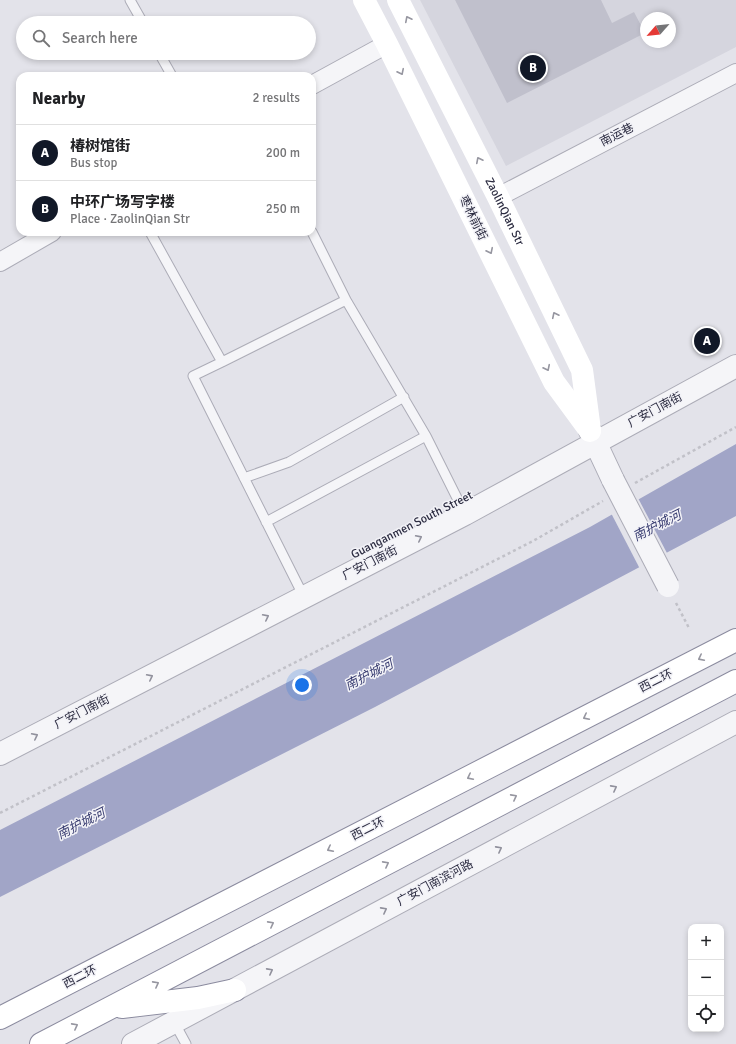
<!DOCTYPE html>
<html lang="en">
<head>
<meta charset="utf-8">
<style>
  body { margin:0; font-family:Signika,"Noto Sans SC",sans-serif; background:#f2f2f2; color:#202124 }
  .controls { position:absolute; right:12px; bottom:12px; display:grid; overflow:hidden; border-radius:8px; box-shadow:0 2px 6px #0003 }
  .controls button { width:36px; height:36px; display:grid; place-items:center; padding:0; border:0; border-bottom:1px solid #e0e0e0; background:#fff; color:#202124; font:20px sans-serif }
  .compass { position:absolute; left:640px; top:12px; width:36px; height:36px; border-radius:50%; background:#fff; box-shadow:0 2px 6px #0003; rotate:243deg }
  .you { position:absolute; left:302px; top:685px; width:14px; height:14px; margin:-10px; border:3px solid #fff; border-radius:50%; background:#1a73e8; box-shadow:0 0 0 6px #1a73e833 }
  .badge { display:grid; place-items:center; width:26px; height:26px; border-radius:50%; background:#111827; color:#fff; font-size:13px; font-weight:700 }
  .pin { position:absolute; translate:-50% -50%; border:2px solid #fff; box-shadow:0 1px 4px #0006 }
  .list { margin:0; padding:0; list-style:none }
  h2 { display:flex; justify-content:space-between; align-items:center; height:52px; margin:0; padding:0 16px; font-size:17px }
  h2 small { font-size:13px; font-weight:400; color:#757577 }
  .list li { display:grid; grid-template-columns:26px 1fr auto; gap:12px; align-items:center; box-sizing:border-box; height:56px; padding:0 16px; border-top:1px solid #e0e0e0 }
  .list b { display:block; font-size:15px; white-space:nowrap }
  .list p { margin:0; font-size:13px; white-space:nowrap; color:#757577 }
  .list em { font-size:13px; font-style:normal; color:#757577 }
  .icon { flex:none; width:22px; height:22px; fill:none; stroke:currentColor; stroke-width:2; stroke-linecap:round; stroke-linejoin:round }
  .map { position:relative; flex:none; width:736px; height:1044px; overflow:hidden }
  .search { position:absolute; background:#fff; box-shadow:0 2px 6px #0003; left:16px; top:16px; width:300px; height:44px; display:flex; align-items:center; gap:10px; box-sizing:border-box; padding:0 14px; border-radius:22px; color:#757577; font-size:15px }
  .panel { position:absolute; background:#fff; box-shadow:0 2px 6px #0003; left:16px; top:72px; width:300px; height:164px; border-radius:12px }
  .map>svg:first-child { display:block }
  .built { fill:#d5d5de; fill-rule:evenodd }
  .water { fill:#a1a5c7 }
  .pier { fill:#e3e3ea }
  .building { fill:#c0c0cc }
  .lines { fill:none; stroke-linecap:round; stroke-linejoin:round }
  .service-casing { stroke:#acacb7; stroke-width:11 }
  .minor-casing { stroke:#acacb7; stroke-width:20 }
  .tertiary-casing { stroke:#acacb7; stroke-width:24 }
  .trunk-casing { stroke:#8b8b9f; stroke-width:24 }
  .path { stroke:#c1c1c8; stroke-width:2.5; stroke-dasharray:3 3; stroke-linecap:butt }
  .service { stroke:#f5f5f8; stroke-width:9 }
  .minor { stroke:#f5f5f8; stroke-width:18 }
  .tertiary { stroke:#f5f5f8; stroke-width:22 }
  .secondary { stroke:#fff; stroke-width:22 }
  .trunk { stroke:#fff; stroke-width:22 }
  .tertiary-bridge-casing { stroke:#acacb7; stroke-width:24; stroke-linecap:butt }
  .tertiary-bridge { stroke:#f5f5f8; stroke-width:22 }
  .oneway { stroke:#9696a0 }
  .oneway2 { stroke:#90909c }
  .labels { text-anchor:middle; dominant-baseline:central; stroke-width:3; stroke-linejoin:round; paint-order:stroke }
  .street-label { font-size:12px; fill:#2c2c41; stroke:#f2f2f7 }
  .water-label { font-size:13px; font-style:italic; fill:#393d71; stroke:#f2f2f7 }
</style>
</head>
<body>
<div class="map">
<svg width="736" height="1044" viewBox="0 0 736 1044">
  <rect width="100%" height="100%" fill="#e3e3ea"/>
  <path class="built" d="M420,0H736V47L506,166ZM646,18H670V42H646Z"/>
  <path class="water" d="M736,444V516L375,707L0,897V830L590,527Z"/>
  <path class="pier" d="M638,498L668,555L640,569L611,513Z"/>
  <path class="building" d="M455,0H601L612,23L634,12L645,33L507,103Z"/>
  <g class="lines">
    <g class="service-casing">
      <path id="service" d="M130,0L143,23
        M159,53L172,76
        M150,232L222,362L193,376L304,597
        M312,232L346,300L426,436L465,514
        M222,362L346,300
        M244,478L289,462L404,397
        M266,522L426,436
        M174,1022L186,1044"/>
    </g>
    <g class="minor-casing">
      <path id="minor" d="M312,85L387,44
        M498,197L736,73
        M0,262L52,232"/>
    </g>
    <g class="tertiary-casing">
      <path id="tertiary" d="M590,431L613,480
        M0,754L465,514L736,366
        M133,1044L736,722"/>
    </g>
    <g class="trunk-casing">
      <path id="trunk" d="M122,1007L198,998L235,990
        M0,1018L736,640
        M41,1044L736,681"/>
    </g>
    <path class="path" d="M635,483L736,427
      M676,603L689,628
      M0,813L533,541L603,501"/>
    <use href="#service" class="service"/>
    <use href="#minor" class="minor"/>
    <use href="#tertiary" class="tertiary"/>
    <g class="secondary">
      <path d="M364,0L387,44L554,382L590,431"/>
      <path id="s1" d="M398,0L498,197L582,370L590,430"/>
    </g>
    <use href="#trunk" class="trunk"/>
    <g class="tertiary-bridge-casing">
      <path id="tertiary-bridge" d="M613,480L668,586"/>
    </g>
    <use href="#tertiary-bridge" class="tertiary-bridge"/>
  </g>
  <defs><path id="oneway-chevron" d="M-2-3.5L2.5 0L-2 3.5" fill="none" stroke-width="1.6" stroke-linecap="round" stroke-linejoin="round"/></defs>
  <g class="oneway">
    <use href="#oneway-chevron" transform="translate(408 19) rotate(-117)"/>
    <use href="#oneway-chevron" transform="translate(401 72) rotate(64)"/>
    <use href="#oneway-chevron" transform="translate(479 160) rotate(-117)"/>
    <use href="#oneway-chevron" transform="translate(490 251) rotate(64)"/>
    <use href="#oneway-chevron" transform="translate(555 315) rotate(-116)"/>
    <use href="#oneway-chevron" transform="translate(547 368) rotate(64)"/>
    <use href="#oneway-chevron" transform="translate(701 658) rotate(153)"/>
    <use href="#oneway-chevron" transform="translate(586 717) rotate(153)"/>
    <use href="#oneway-chevron" transform="translate(470 777) rotate(153)"/>
    <use href="#oneway-chevron" transform="translate(514 797) rotate(-28)"/>
    <use href="#oneway-chevron" transform="translate(330 849) rotate(153)"/>
    <use href="#oneway-chevron" transform="translate(386 864) rotate(-28)"/>
    <use href="#oneway-chevron" transform="translate(271 924) rotate(-28)"/>
    <use href="#oneway-chevron" transform="translate(156 984) rotate(-28)"/>
    <use href="#oneway-chevron" transform="translate(75 1026) rotate(-28)"/>
  </g>
  <g class="oneway2">
    <use href="#oneway-chevron" transform="translate(419 538) rotate(-27)"/>
    <use href="#oneway-chevron" transform="translate(266 617) rotate(-27)"/>
    <use href="#oneway-chevron" transform="translate(150 677) rotate(-27)"/>
    <use href="#oneway-chevron" transform="translate(35 736) rotate(-27)"/>
    <use href="#oneway-chevron" transform="translate(614 788) rotate(-28)"/>
    <use href="#oneway-chevron" transform="translate(499 849) rotate(-28)"/>
    <use href="#oneway-chevron" transform="translate(384 910) rotate(-28)"/>
    <use href="#oneway-chevron" transform="translate(270 971) rotate(-28)"/>
  </g>
  <g class="labels">
    <g class="street-label">
      <text transform="translate(617 135) rotate(-27)">南运巷</text>
      <text stroke="none"><textPath href="#s1" startOffset="237">ZaolinQian Str</textPath></text>
      <text transform="translate(473 218) rotate(64)">枣林前街</text>
      <text transform="translate(655 410) rotate(-28)">广安门南街</text>
      <text transform="translate(412 525) rotate(-27)">Guanganmen South Street</text>
      <text transform="translate(370 563) rotate(-27)">广安门南街</text>
      <text transform="translate(656 681) rotate(-27)">西二环</text>
      <text transform="translate(82 712) rotate(-27)">广安门南街</text>
      <text transform="translate(368 829) rotate(-27)">西二环</text>
      <text transform="translate(435 883) rotate(-28)">广安门南滨河路</text>
      <text transform="translate(80 977) rotate(-27)">西二环</text>
    </g>
    <g class="water-label">
      <text transform="translate(657 526) rotate(-27)">南护城河</text>
      <text transform="translate(369 675) rotate(-27)">南护城河</text>
      <text transform="translate(81 824) rotate(-27)">南护城河</text>
    </g>
  </g>
</svg>
<div class="controls">
<button>+</button>
<button>−</button>
<button><svg class="icon" aria-label="locate" viewBox="0 0 24 24"><circle cx="12" cy="12" r="6"/><path d="M12 2v4M12 18v4M2 12h4M18 12h4"/></svg></button>
</div>
<svg class="compass" viewBox="-18 -18 36 36"><path d="M0-13l5 13h-10z" fill="#e53935"/><path d="M0 13l5-13h-10z" fill="#757577"/></svg>
<div class="you"></div>
<div class="pin badge" style="left:707px;top:341px">A</div>
<div class="pin badge" style="left:533px;top:68px">B</div>
<div class="search"><svg class="icon" aria-label="search" viewBox="0 0 24 24"><circle cx="10" cy="10" r="6"/><path d="M15 15l6 6"/></svg>Search here</div>
<section class="panel">
<h2>Nearby<small>2 results</small></h2>
<ul class="list">
<li><span class="badge">A</span><div><b>椿树馆街</b><p>Bus stop</p></div><em>200 m</em></li>
<li><span class="badge">B</span><div><b>中环广场写字楼</b><p>Place · ZaolinQian Str</p></div><em>250 m</em></li>
</ul>
</section>
</div>
</body>
</html>
